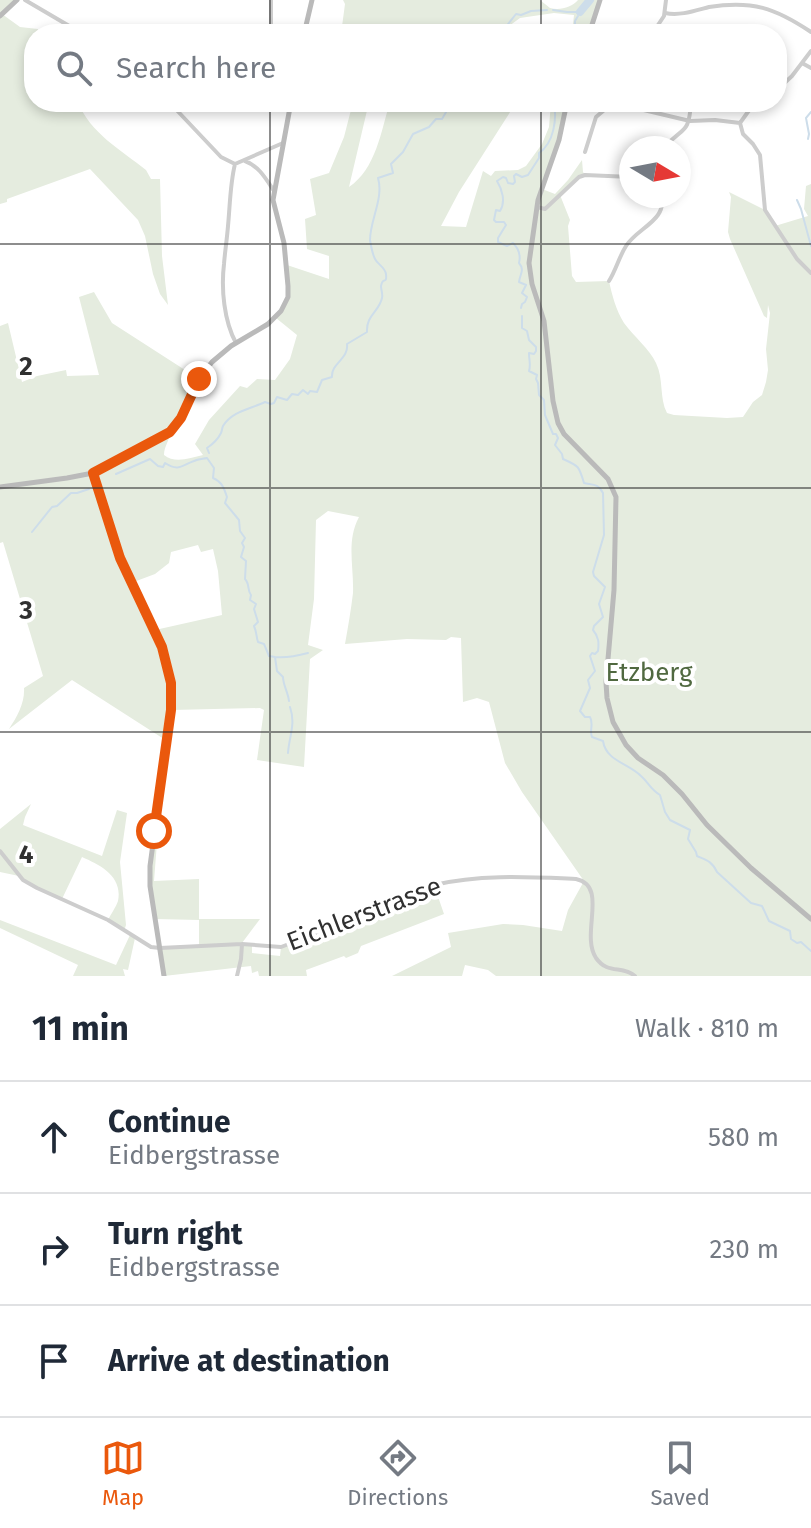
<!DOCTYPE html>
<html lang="en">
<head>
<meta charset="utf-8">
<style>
  body { margin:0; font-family:"Fira Sans",sans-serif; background:#f6f6f7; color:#1f2937 }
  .compass { position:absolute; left:619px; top:136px; width:72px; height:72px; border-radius:50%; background:#fff; box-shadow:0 4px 12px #0003; rotate:100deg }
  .stop { position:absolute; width:24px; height:24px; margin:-18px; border:6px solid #ea580c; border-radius:50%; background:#fff }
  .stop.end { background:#ea580c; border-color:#fff; box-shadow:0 2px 8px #0008 }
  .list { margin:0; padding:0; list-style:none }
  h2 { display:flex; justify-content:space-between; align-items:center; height:104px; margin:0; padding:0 32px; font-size:34px }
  h2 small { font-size:26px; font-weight:400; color:#747a83 }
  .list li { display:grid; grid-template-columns:52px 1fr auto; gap:24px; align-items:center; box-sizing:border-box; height:112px; padding:0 32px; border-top:2px solid #e0e1e3 }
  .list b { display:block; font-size:30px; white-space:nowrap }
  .list p { margin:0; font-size:26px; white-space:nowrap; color:#747a83 }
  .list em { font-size:26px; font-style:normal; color:#747a83 }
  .icon { flex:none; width:44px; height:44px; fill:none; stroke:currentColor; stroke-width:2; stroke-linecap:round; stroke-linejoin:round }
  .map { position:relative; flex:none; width:811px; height:976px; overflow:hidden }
  .search { position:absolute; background:#fff; box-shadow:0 4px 12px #0003; left:24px; right:24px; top:24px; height:88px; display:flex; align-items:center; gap:20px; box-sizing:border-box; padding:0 28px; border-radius:32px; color:#747a83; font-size:30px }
  .sheet { height:440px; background:#fff }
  nav { display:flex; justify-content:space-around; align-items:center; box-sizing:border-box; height:112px; border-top:2px solid #e0e1e3; background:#fff; font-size:22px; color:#747a83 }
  nav a { display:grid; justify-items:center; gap:4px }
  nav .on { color:#ea580c }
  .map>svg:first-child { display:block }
  .green { fill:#e5ecdf; fill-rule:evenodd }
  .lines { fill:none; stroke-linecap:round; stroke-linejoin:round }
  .stream { stroke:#cdddea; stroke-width:2 }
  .river { stroke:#cdddea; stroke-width:8 }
  .street { stroke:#cdcdcd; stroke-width:4 }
  .secondary { stroke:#bababa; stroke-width:5 }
  .route { stroke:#ea580c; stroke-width:10 }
  .grid { fill:none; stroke:#303030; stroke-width:2; stroke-opacity:0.55 }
  .labels { text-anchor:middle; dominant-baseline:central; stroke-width:8; stroke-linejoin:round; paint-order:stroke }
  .park-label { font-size:26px; fill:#506940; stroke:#fff }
  .street-label { font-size:26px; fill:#303030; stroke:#fff }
  .grid-label { font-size:26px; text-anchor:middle; font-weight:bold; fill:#303030; stroke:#fff; stroke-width:8; stroke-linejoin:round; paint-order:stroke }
</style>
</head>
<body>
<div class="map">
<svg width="811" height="976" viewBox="0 0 811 976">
  <rect width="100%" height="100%" fill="#fff"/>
  <path class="green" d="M0,0H15L2,14L20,27L38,29L37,34H34L31,63L34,64V102H78C90,133 121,150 146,170L151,179H160L162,256L168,305L160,294L153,274L145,236L138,220L90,169L7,199V202L0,204Z
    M343,0H540C541,1 549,7 550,8C560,11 572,7 578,0H600L589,34H572L574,15L554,13L520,18L498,34H341L345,4Z
    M353,102H369L349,187C376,169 381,131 390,102H479L512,109L459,192L441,226L466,227L483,171L491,176L495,171L518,170L526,166L542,144L549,127L551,102H567L562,129L542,189L555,194L568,180L582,160L583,172L585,175L579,177L560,195L570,220L568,226L572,276L576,282L609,281C612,295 616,310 624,323C634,337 649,348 656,363C664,379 659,398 667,413L674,415L727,418L743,417L753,402L762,395L766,382L768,370L766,349L770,313L768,305L767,318L764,316L730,239L728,232L731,197L729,192L765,210L775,226L808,216L804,209L806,186L811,184V976H496L488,970L465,965L462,976H392L451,947L448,933L503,924L523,925L562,931L568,910L584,881L522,792L505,763L489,702L477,698L463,702L461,638L451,637L446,640L407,639L345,644C348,627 351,610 353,593C354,567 346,541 359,517L328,511L316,520L314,599L308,645L323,650L310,659L304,767L257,760L264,710L260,708L172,710L167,741L72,680L9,729C17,717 25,703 24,688L43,676L3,542L0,543V326L8,323L22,382L37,376L66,370L67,376L99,375L79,297L94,292L112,323L199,379L170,432C170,440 164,446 164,455C175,464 190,458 203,455L195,444L209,420L240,386L247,388L257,379L275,380L290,359L297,335L276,318L286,303L287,265L329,279V256L307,249L305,219L316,215L310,179L329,173L344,137ZM198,545L201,552L213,549L218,571L222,615L155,630L131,583L155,574L169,563L171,552Z
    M31,804L25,817L23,825L102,856L117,810L127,813L120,862L126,925L124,931L108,920C111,914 116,907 118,901C123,876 100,865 82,857L62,899L37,888L19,876L0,872V829Z
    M158,830L154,881L199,879V919H260L242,943L252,945V953L280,956L281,947L434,885L444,914L361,946L358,953L346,958L344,956L306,970L307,976H259L258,971L252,973L251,966L164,976L160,948L199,945V920L155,919L150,886L154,831Z
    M0,920L116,965L130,935L135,938L128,970L123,969L125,976H73L78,965L0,928Z"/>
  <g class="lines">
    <path class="stream" d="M553,10L567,12H580L579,13
      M493,34L505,28L516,14L521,15L531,11L547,10
      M575,34V21L578,16
      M808,139L809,134L806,118L811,112
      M797,200L801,209L811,246
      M521,308L522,304L525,302L527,297L522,293L526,285L519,282C520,274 525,270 519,263C521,255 519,249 513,243L507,246L498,242V238L506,225L504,222H496L494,220L496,210L500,211C506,202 502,189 497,181L503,177L506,178L508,183L513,184L515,182L514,176L516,174L522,177L528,175L539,158V153C554,143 557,119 554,102
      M522,316V328L527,331L529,340L536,347V351L534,354L529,353C529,360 531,365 529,371L537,375L536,379L538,383L539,395L544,400L545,415L553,434H556L558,438L555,445L562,454L563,459C579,466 579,466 584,483C592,485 598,483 603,493L604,535L593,572L594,576L605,587L599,604L603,617L594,626L593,630C599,637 599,643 598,651L595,654L592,653L590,656L595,671L588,680L590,688L580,711L585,717H590C594,724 589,731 592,737L603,741C606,761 628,763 641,776C649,783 650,789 660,795L665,812L670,820L690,830L688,839L696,852L697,856C706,860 712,861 717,872L751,903L762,906L769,921L790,931L791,939L797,943L801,942L811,951
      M209,453L207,448C213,444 218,439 221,433C222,431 222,428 223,426C232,411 251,409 265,402L271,404L274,403L277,397L287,400L292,394L298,395L303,390L308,394L310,391L317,392L322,380L332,377C331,363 349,359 347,344L367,332C366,315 379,312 382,298C383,294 381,290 381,286C383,275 387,286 386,274C385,267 378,265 375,259C372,253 371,246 370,240C370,220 384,198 378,178L393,173L391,164L403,152L413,134L429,127L436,119H442L449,107L450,102
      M116,474L150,459L158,466L163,467L165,463C179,472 182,465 194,461C198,459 203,459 207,458L214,468L213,478C222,482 224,488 227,497L225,503L239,520L240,531L245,538L242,543L244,547L241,557L246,561L245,579C250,584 247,590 251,595L250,600L256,604L254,609L258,622L254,626C257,633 256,636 258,642L264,644L269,656L275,657L277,671L283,677C283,685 288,692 289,701
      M32,532L52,507L57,506L71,493H77L89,489
      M275,657C286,658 297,656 308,653
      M288,753C289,737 296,724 290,707"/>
    <path class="river" d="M580,12L590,0"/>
    <path class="street" d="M25,0L71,27L103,34
      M665,13C680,16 694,11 709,7C752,0 775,8 811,32
      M271,34V0
      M652,34L664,16L666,0
      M802,63L811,68
      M777,90L792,76L811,51
      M169,102L221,157L235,164L283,143
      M219,102L223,108
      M610,102L690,121L715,120L740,123
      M567,106H581L609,102
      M740,123L743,134L753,144L760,155L765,210L797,259L811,273
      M740,123L750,109L760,102
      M664,148C682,126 689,137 691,102
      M585,152L596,117L609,106L610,102
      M245,161C259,166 266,179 274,191
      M235,164C230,184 230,206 228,226C227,239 225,251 224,264C221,289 224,321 236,343
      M537,207L545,209L579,177L585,175L631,177
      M609,281C616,270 619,257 626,246C637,228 668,220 661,196
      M0,851L23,880L37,888L108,920L151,947L160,948L242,944L281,947L331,928L434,885C480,874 529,877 576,879C609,886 580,934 596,958C608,975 622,965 635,976
      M237,976L241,959L242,944"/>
    <path class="secondary" d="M0,16L17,0
      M304,34L312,0
      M589,34L600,0
      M567,102L559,140L538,200L529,263L532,284L544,321L553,401L558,423L564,434L608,479L616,497L614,590L606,682L607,698L613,722L626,745L638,758L663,775L682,794L707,825L751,868L811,919
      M93,473L120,558L162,647L171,683V710L150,866V886L164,976
      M0,487L67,478L93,473L160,439L176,425L199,379L212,362L231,346L268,324L281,311L288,297V286L284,243L273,200L291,102"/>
  </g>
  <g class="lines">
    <path class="route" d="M154,831L171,710V683L162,647L120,558L93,473L170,432L181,418L199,379"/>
  </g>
  <path class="grid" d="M270,0V34M541,0V34M270,102V976M541,102V976M0,244H811M0,488H811M0,732H811"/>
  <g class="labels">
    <g class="park-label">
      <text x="649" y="672">Etzberg</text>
    </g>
    <g class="street-label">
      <text transform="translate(364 914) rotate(-21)">Eichlerstrasse</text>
    </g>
  </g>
  <g class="grid-label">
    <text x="26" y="375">2</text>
    <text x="26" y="619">3</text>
    <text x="26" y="863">4</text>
  </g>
</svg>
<svg class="compass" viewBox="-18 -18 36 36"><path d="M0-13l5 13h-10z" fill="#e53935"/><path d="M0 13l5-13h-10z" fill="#747a83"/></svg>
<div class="stop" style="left:154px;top:831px"></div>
<div class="stop end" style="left:199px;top:379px"></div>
<div class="search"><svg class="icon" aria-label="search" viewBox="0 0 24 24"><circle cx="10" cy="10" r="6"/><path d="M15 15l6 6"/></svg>Search here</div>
</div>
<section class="sheet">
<h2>11 min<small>Walk · 810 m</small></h2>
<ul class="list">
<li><svg class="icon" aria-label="ahead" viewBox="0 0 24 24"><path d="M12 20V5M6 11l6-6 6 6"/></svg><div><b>Continue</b><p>Eidbergstrasse</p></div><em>580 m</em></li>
<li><svg class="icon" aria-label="right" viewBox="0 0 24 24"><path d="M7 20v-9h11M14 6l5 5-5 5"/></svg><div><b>Turn right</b><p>Eidbergstrasse</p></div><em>230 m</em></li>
<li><svg class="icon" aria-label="arrive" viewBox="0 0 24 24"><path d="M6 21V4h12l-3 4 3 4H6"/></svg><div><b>Arrive at destination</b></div></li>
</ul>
</section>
<nav>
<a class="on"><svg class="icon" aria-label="map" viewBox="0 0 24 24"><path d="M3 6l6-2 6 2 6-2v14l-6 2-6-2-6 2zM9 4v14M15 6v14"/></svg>Map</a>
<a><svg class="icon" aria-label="directions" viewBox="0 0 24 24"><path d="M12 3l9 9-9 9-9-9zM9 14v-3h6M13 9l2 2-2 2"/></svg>Directions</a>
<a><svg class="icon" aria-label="saved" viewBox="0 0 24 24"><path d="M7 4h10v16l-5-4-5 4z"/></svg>Saved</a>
</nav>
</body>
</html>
